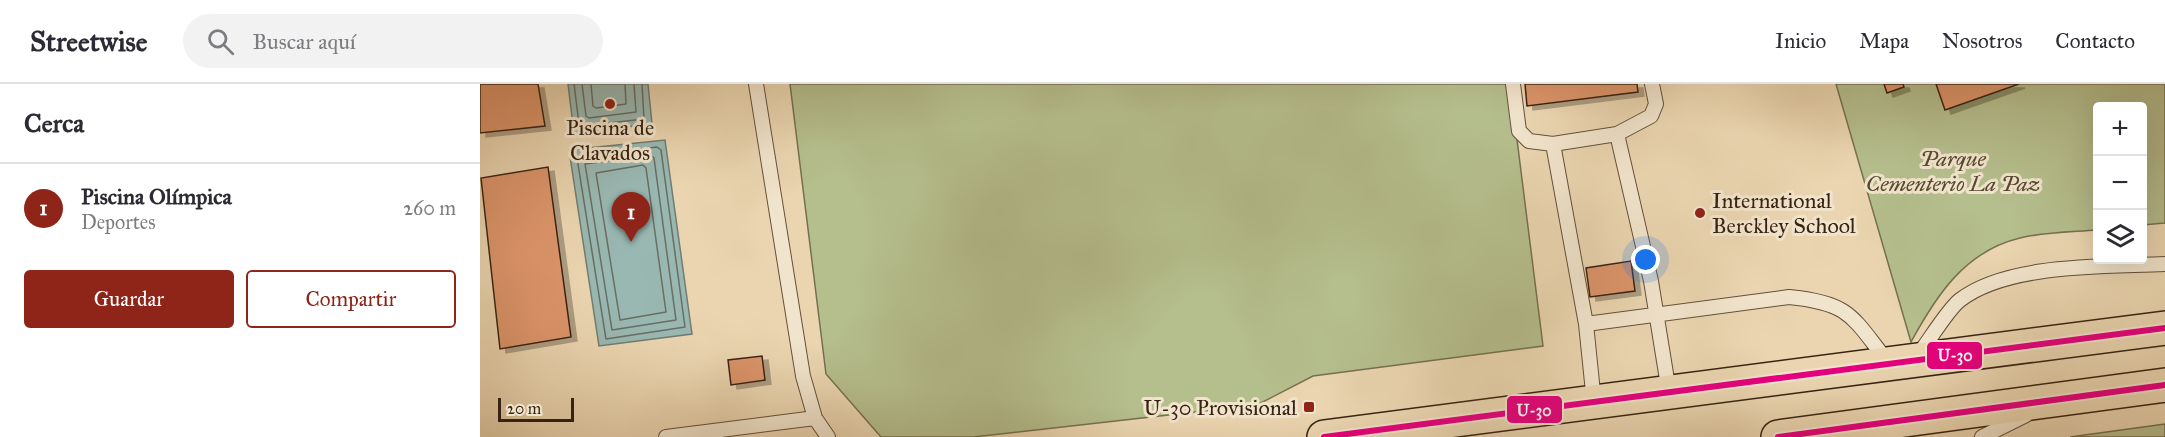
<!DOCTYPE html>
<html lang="es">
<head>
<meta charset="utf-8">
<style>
  body { margin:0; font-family:"IM FELL Great Primer",serif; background:#f2f2f3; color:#2b2b33 }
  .controls { position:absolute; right:18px; top:18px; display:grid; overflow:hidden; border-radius:6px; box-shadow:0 6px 24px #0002 }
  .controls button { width:54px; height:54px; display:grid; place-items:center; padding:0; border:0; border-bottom:2px solid #e1e1e2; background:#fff; color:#2b2b33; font:30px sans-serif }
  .scale { position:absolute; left:18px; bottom:15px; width:76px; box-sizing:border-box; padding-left:6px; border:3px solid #372312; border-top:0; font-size:16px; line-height:21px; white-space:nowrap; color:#372312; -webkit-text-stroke:4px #f1e4cc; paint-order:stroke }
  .you { position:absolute; left:1166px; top:176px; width:21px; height:21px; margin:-15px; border:4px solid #fff; border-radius:50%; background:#1a73e8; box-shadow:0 0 0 9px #1a73e833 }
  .badge { display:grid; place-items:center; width:39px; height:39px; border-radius:50%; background:#8f2418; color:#fff; font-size:20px; font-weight:700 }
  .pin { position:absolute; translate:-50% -50px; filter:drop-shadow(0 2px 3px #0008) }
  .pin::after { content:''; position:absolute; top:32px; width:21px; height:18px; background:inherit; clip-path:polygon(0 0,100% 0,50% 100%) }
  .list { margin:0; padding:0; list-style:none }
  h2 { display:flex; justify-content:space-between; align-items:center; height:78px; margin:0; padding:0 24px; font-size:26px }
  h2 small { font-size:20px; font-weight:400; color:#7c7c81 }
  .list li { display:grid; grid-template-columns:39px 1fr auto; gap:18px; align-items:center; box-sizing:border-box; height:90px; padding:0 24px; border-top:2px solid #e1e1e2 }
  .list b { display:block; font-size:22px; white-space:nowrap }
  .list p { margin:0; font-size:20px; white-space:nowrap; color:#7c7c81 }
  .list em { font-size:20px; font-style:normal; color:#7c7c81 }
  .actions { display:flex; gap:12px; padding:18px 24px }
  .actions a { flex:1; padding:14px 0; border:2px solid #8f2418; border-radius:6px; text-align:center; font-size:21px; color:#8f2418 }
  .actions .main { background:#8f2418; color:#fff }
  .icon { flex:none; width:33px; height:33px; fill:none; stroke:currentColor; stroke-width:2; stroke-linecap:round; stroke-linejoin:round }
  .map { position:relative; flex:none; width:1685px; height:353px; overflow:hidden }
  header { display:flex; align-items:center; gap:36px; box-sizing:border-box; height:84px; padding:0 30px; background:#fff; border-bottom:2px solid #e1e1e2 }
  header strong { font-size:28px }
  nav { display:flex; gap:33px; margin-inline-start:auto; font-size:21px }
  .search { width:420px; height:54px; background:#f2f2f3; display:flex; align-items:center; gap:15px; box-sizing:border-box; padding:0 21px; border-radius:33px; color:#7c7c81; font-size:22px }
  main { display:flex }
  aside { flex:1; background:#fff }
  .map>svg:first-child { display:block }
  .green { fill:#b5be8d; stroke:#767050; stroke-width:1.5 }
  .water { fill:#99b8b2; stroke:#727c72; stroke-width:1.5 }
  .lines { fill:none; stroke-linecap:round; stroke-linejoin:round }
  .shore { stroke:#686e62; stroke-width:1.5 }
  .building { fill:#dc946b; stroke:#372312; stroke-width:1.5; filter:url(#shadow) }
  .lane-casing { stroke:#64503a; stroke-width:16 }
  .highway-casing { stroke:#372312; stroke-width:36 }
  .lane { stroke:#f1e4cc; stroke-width:14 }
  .highway { stroke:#ead5b0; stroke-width:33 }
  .bus-1-casing { stroke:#f1e4cc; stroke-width:10 }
  .bus-1 { stroke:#e5007d; stroke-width:6 }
  .poi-dot { fill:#8f2418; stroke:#f1e4cc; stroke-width:2 }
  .labels { text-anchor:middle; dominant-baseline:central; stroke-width:6; stroke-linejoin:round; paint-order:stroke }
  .poi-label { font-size:22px; fill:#372312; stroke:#f1e4cc }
  .park-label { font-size:22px; font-style:italic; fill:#564a31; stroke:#f1e4cc }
  .line-badge { stroke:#f1e4cc; stroke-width:2 }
  .badge-label { font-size:16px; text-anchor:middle; font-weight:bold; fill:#fff }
</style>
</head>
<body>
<header>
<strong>Streetwise</strong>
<div class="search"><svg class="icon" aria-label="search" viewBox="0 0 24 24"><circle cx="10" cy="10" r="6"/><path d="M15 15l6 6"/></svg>Buscar aquí</div>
<nav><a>Inicio</a><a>Mapa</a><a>Nosotros</a><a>Contacto</a></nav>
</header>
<main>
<aside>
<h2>Cerca<small></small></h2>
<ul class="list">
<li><span class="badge">1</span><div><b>Piscina Olímpica</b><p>Deportes</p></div><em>260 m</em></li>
</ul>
<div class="actions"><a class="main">Guardar</a><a>Compartir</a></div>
</aside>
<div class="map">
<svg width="1685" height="353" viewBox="0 0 1685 353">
  <defs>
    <filter id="shadow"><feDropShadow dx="6" dy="4" stdDeviation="0" flood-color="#0004"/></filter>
  </defs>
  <rect width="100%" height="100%" fill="#ead5b0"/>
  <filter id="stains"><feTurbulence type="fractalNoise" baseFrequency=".00333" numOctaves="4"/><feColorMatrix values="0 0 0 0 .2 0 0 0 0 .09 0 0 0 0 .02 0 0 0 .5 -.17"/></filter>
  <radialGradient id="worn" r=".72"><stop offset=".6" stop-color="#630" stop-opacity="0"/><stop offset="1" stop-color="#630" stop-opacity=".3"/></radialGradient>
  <path class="green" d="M310,0H1030L1063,262L833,292L777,321L493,353H401L346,290Z
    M1356,0H1685V139L1663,141L1662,22H1618L1617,146C1592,148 1564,148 1540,154C1485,167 1456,212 1431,258Z
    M1685,340V353H1590Z"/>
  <path class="water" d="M88,0H168L172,40L94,49Z
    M185,56L212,250L119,262L89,66Z"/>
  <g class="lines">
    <path class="shore" d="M94,0L99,40L102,42L164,35L162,0
      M102,0L106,32L109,34L156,28L154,0
      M111,0L113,22L116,24L146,20L145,0
      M177,63L181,66L205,243L126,255L97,74Z
      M171,71L174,74L196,236L132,246L105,80Z
      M163,81L166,84L186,228L140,236L116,89Z"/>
  </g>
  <path class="building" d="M0,0H58L65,42L0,49Z
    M1045,0H1157L1158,8L1047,22Z
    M1404,0H1423L1424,3L1407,9Z
    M1456,0H1539L1465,26Z
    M68,83L91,253L20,265L1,94Z
    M1151,177L1155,207L1110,213L1106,184Z
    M282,272L285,296L251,301L248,276Z"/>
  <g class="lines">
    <g class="lane-casing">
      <path id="lane" d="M276,0L323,292L335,334L348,353
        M1033,0L1039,47L1049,57L1073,60L1137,50L1171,32L1176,20L1172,0
        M1137,50L1171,197L1189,308
        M1073,60L1106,240L1114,318
        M1106,240L1309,213C1371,219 1372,233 1408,278
        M1438,271C1449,257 1468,225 1480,216C1528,179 1626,183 1685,180
        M186,353L335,334
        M1502,353L1546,331"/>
    </g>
    <g class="highway-casing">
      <path id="highway" d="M844,353L1685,244
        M1298,353L1685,301"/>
    </g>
    <use href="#lane" class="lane"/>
    <use href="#highway" class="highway"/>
    <g class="bus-1-casing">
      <path id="bus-1" d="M844,353L1685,244
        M1298,353L1685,301"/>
    </g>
    <use href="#bus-1" class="bus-1"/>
  </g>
  <g class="poi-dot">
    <circle cx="130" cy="20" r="6"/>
    <circle cx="1220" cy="129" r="6"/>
    <rect x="823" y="317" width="12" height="12" rx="3"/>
  </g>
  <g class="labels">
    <g class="poi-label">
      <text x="130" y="43">Piscina de<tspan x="130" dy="25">Clavados</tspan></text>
      <text x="1232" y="116" text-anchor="start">International<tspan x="1232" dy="25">Berckley School</tspan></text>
      <text x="817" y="323" text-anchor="end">U-30 Provisional</text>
    </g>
    <g class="park-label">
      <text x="1473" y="74">Parque<tspan x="1473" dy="25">Cementerio La Paz</tspan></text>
    </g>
  </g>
  <g class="line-badge">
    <rect x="1446" y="257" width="57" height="29" rx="6" fill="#e5007d"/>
    <rect x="1026" y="311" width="57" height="29" rx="6" fill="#e5007d"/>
  </g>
  <g class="badge-label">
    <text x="1475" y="277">U-30</text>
    <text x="1054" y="332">U-30</text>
  </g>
  <rect width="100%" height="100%" filter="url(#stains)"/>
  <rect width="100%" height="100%" fill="url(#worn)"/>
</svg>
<div class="controls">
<button>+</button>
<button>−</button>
<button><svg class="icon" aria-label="layers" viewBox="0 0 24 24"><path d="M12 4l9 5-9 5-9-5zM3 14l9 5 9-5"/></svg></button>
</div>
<div class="scale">20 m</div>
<div class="you"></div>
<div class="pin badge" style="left:151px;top:158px">1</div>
</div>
</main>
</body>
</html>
